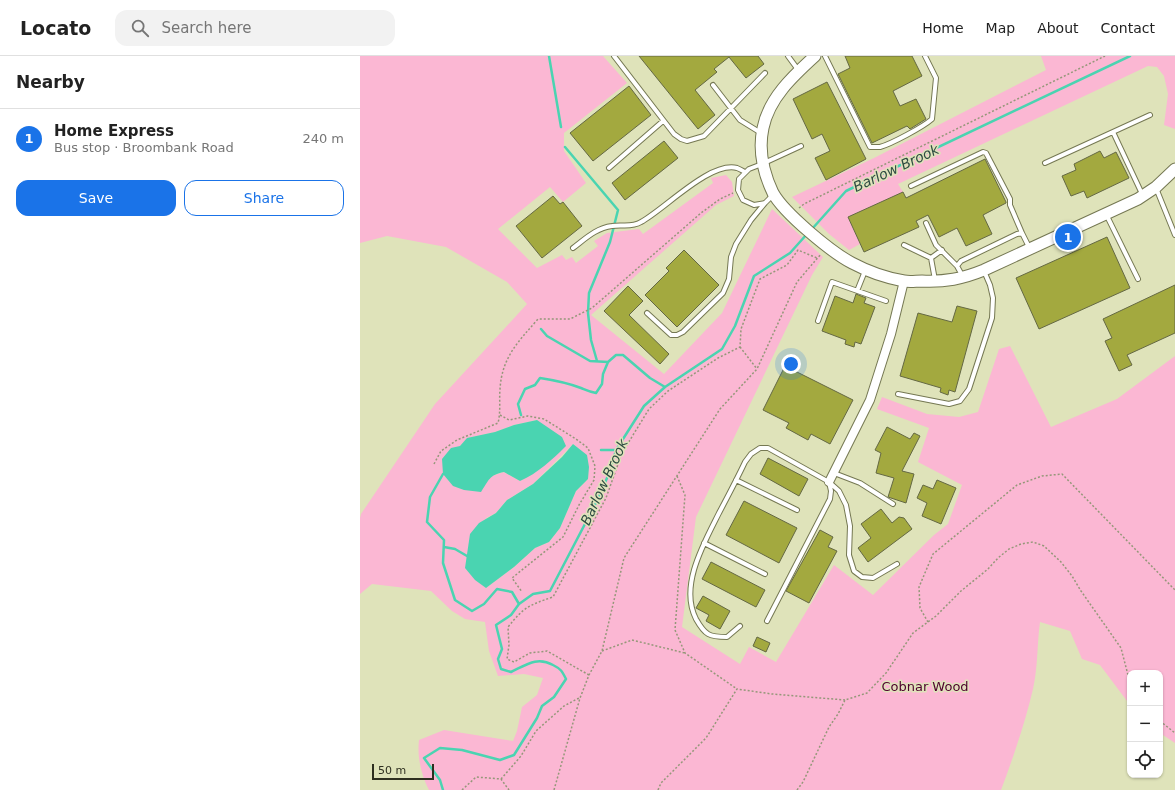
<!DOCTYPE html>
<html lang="en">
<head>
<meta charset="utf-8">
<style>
  body { margin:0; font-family:"DejaVu Sans",sans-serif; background:#f2f2f2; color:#222 }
  .controls { position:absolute; right:12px; bottom:12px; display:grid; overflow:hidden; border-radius:8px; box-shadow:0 1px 3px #0004 }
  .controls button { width:36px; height:36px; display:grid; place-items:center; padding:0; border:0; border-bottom:1px solid #e0e0e0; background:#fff; color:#222; font:20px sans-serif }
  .scale { position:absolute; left:12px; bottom:10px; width:62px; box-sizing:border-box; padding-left:4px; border:2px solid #2e2f1f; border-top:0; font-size:11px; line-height:14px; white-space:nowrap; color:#2e2f1f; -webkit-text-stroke:3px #dfe3ba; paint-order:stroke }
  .you { position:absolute; left:431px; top:308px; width:14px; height:14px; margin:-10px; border:3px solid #fff; border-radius:50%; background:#1a73e8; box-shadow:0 0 0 6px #1a73e833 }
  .badge { display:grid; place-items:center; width:26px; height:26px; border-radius:50%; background:#1a73e8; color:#fff; font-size:13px; font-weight:700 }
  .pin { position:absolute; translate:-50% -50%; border:2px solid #fff; box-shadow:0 1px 4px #0006 }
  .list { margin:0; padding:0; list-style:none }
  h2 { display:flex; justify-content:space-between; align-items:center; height:52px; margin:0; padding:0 16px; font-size:17px }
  h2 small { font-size:13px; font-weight:400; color:#767676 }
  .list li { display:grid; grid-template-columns:26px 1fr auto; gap:12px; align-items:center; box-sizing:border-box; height:60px; padding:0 16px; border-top:1px solid #e0e0e0 }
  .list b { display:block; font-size:15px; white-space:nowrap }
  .list p { margin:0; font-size:13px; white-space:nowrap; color:#767676 }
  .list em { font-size:13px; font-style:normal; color:#767676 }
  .actions { display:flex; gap:8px; padding:12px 16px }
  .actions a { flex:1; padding:9px 0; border:1px solid #1a73e8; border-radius:12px; text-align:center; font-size:14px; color:#1a73e8 }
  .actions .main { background:#1a73e8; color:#fff }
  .icon { flex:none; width:22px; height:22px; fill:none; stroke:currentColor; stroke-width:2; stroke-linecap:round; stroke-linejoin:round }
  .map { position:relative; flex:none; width:815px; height:734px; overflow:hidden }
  header { display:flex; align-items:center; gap:24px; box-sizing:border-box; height:56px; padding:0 20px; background:#fff; border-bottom:1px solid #e0e0e0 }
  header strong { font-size:19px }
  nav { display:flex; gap:22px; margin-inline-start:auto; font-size:14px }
  .search { width:280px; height:36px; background:#f2f2f2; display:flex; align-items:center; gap:10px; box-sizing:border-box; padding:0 14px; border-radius:12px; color:#767676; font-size:15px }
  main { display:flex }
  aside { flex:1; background:#fff }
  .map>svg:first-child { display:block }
  .green { fill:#fbb7d3; fill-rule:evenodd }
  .water { fill:#4ad4b1 }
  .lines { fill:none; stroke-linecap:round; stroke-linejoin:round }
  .stream { stroke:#4ad4b1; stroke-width:2.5 }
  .building { fill:#a3a93f; stroke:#646843 }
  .lane-casing { stroke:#757853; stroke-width:6 }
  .street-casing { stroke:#757853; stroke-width:10 }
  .secondary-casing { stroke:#757853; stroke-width:13 }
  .path { stroke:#959779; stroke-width:1.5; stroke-dasharray:2 2; stroke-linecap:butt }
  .lane { stroke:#fff; stroke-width:4 }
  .street { stroke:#fff; stroke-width:8 }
  .secondary { stroke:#fff; stroke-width:11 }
  .labels { text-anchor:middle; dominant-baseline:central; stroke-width:3; stroke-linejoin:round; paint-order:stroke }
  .park-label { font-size:13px; fill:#4f012e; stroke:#dfe3ba }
  .water-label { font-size:14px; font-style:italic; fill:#2e4b42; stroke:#dfe3ba }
</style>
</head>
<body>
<header>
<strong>Locato</strong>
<div class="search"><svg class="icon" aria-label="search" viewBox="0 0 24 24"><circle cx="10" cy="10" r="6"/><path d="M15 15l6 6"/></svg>Search here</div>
<nav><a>Home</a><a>Map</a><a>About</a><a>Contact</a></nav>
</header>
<main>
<aside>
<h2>Nearby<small></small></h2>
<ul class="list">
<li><span class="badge">1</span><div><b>Home Express</b><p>Bus stop · Broombank Road</p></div><em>240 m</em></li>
</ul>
<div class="actions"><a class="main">Save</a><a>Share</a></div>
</aside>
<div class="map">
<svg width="815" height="734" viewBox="0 0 815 734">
  <rect width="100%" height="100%" fill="#dfe3ba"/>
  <path class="green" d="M0,0H243L267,27L204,77V95L226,127L203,146L190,131L138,173L177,212L202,199L206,204L212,201L216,207L238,190L234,185L247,177L279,173L283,178L353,127L351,122L366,119L372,126L374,140L356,149L231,259L304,318L362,257L412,153L463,201L452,219L336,461L322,571L380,608L389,591L416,606L474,509L513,539L574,479L588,468L602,429L558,406L569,372L517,353L522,341L567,358L599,361L618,356L639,293L650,290L691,371L757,343L815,300V687L800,677V617H770V649L740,609L722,603L710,575L680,566C677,588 678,611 673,633C665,667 653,702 641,734H69C61,719 57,700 59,684L84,674L153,685L157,675L162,651L177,639L183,622L164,618L138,620L129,595L125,566L105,563L92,555L71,535L12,528L0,538V462L1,458L75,348L167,248L147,226L86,191L27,180L0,187ZM177,364L160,425L144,416L131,420L100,390L108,382L135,376L154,369ZM213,388L226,399L228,423L216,435L200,472L189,486L175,492L154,511L126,532V462L136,457L147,444L173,428Z
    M681,0H815V73L804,69L808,38L804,20L797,11L788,10L538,128L543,136L488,161L500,188L489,194L469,178L432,141L514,102L686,14Z"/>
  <path class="water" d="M177,364L202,381L206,390C192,404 178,417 160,425L144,416C129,419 129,424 121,436L104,434L93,430L83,418L82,403L91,392L100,390L107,382L135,376L154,369Z
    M213,388L227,399L229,411L228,423L216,435L200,472L189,486L175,492L154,511L126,532L115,524L105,512L110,478L119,467L136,457L147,444L173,428L202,401Z"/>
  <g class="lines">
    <path class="stream" d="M189,0L201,71
      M205,91L258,154L250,186L229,237L228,257L231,284L237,305
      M452,173L486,135L770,0
      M181,273L187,280L230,305L248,306
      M161,359L158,348L165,333L175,329L180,322C193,324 208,327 221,332C226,334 230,336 236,337L242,328L243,318L248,306L256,299H263L290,322L305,331
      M241,394H256
      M83,418L70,441L67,466L84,484L83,507L95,544L112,555L124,548L137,533L152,536L159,548
      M84,491L95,493L107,500
      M83,734L80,724L64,702L80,692L102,694L140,704L154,699L177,662L182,650L194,641L206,623C202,615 201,613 193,609C177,600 166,609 151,616L141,613L138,603L142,593L136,569L151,559L159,548L173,538L190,535L238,443L250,415L256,394L284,350L305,331L362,293L375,270L394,220L430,197L447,178"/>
  </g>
  <path class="building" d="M279,0H398L404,8L386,22L369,1L354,13L357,16L335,34L355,59L338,73Z
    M485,0H552L562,20L533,35L540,50L556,43L566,63L550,73L547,70L512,87L478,18L490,12Z
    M467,26L506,103L466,124L455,102L470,95L462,78L452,83L433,43Z
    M269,30L291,59L233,105L210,77Z
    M304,85L318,102L265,144L252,127Z
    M740,95L744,102L756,96L769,122L727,142L724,135L711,140L702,120L716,114L714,108Z
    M625,103L646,146V147L623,159L632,178L606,190L597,172L579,181L568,159L556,165L559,171L504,196L488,161L543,136L546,142Z
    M193,140L200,148L203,146L222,170L182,202L156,170Z
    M747,181L770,232L679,273L656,222Z
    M324,194L359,229L317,271L285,239L309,215L306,212Z
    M815,229V277L767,299L772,309L759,315L745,285L752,282L743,263Z
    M268,230L283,245L269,259L309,298L300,308L244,255Z
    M496,238L506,242L504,247L515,251L501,288L495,286L494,291L485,288L486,284L462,275L475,240L493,247Z
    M597,250L617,255L595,336L589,334L588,339L580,336L581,332L540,320L558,257L592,266Z
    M425,310L493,344L470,388L451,378L448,384L426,372L429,367L403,354Z
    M527,371L550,383L554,377L560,380L542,415L554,418L546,447L528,441L534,422L516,417L521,397L515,394Z
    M408,402L448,423L439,440L400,418Z
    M577,424L596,432L581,468L562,460L567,447L557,442L563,429L573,433Z
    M384,445L437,472L419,507L366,479Z
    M521,453L532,467L539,461L544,462L552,473L508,506L498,492L511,482L501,468Z
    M460,474L473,481L468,491L477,495L449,547L426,535Z
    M351,506L405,534L396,551L342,523Z
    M343,540L370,555L360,573L346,565L349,559L336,552Z
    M397,581L410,587L406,596L393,590Z"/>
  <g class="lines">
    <g class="lane-casing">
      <path id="lane" d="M254,0L314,78L321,83L327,85L344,80L405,17
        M428,0L439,15
        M465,0L510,91C513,91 517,91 520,91C531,88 563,71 572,63L576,22L565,0
        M353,29L380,64L401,77
        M753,76L783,140
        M685,107L790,59
        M249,112L303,65
        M551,130L623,96L626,97L650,143V149L662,177
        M796,132L815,179
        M414,138L405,147L394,149L383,144L378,134L379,123L389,113L402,108L441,90
        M746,158L778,223
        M566,167L576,189L597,210
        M544,189L571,202
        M213,192C225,183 236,172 252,170C262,168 271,172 281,166C305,153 350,105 377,112C380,113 383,115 385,116
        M603,221L597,210L601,205L657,178L662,177L670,193
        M575,224L571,202L582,194
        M497,235L505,215
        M287,257L311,279H317L323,276L363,237L369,223L371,201L376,188L391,164L405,147
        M458,265L472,226L526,245
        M538,338L589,348L600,345L609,333L632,262L633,242L630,229L624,215
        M474,417L500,427L533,448
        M376,424L437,454
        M344,487L405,518
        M407,565L470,443L471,435L469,426
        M380,570L367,581C349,581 345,579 336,563C319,530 344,487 359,457C368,440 377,423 385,406L391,398L400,392H408L469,426L479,435L486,449L490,470L489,499L494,515L502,521L513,522L537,508"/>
    </g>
    <g class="street-casing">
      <path id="street" d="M469,426L510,344L531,278L544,225"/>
    </g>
    <g class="secondary-casing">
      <path id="secondary" d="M455,0C433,20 409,42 403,72C398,95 403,116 413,137C424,157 471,196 492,207C507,215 527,222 544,225C550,226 556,225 562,225C585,226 602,223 624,214L778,143L796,131L815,113"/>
    </g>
    <path class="path" d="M439,152L444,148L745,0
      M380,291L397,313
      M140,359L149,364L168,360L184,363L216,383L228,392L235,410L234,424L219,449L203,481L152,522L162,536
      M74,408L81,395L97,384L138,367C141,355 139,344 140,333C142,301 158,286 178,263H210L232,252L341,157L360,143L373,137
      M317,420L325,439L315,574L325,597L377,633
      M568,566L560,552L559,531L573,498L657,429L682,420L702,418L815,534
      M242,595L272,584L325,597
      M229,619L187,595L170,597L154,606L147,603L149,589L148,571C164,551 169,549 193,541L246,442L262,397L289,353L308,335L358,302L380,291L381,273L400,223L427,209L438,194L457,202
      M800,665L815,677
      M141,723L161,700L176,675L204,650L219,642
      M102,734L116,721L141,723L149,734
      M194,734L220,642L229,619L242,595L264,502L360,353L397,313L437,226L461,198
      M298,734L301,727L346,682L377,633L412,638L485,644
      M437,734L443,726L469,671L478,658L485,644L507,637L526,617L553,577L576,560L601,535L628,513L638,502L649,493L661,488L673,486L684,490L701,506L712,520L721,535L761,592L768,619L770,624"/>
    <use href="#lane" class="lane"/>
    <use href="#street" class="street"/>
    <use href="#secondary" class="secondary"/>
  </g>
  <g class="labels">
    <g class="park-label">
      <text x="565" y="630">Cobnar Wood</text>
    </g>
    <g class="water-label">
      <text transform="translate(536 112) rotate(-25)">Barlow Brook</text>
      <text transform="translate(244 426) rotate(-65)">Barlow Brook</text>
    </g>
  </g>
</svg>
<div class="controls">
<button>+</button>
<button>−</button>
<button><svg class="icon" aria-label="locate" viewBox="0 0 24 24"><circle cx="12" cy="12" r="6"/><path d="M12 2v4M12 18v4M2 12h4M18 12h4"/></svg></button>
</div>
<div class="scale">50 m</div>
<div class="you"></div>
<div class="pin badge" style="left:708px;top:181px">1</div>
</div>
</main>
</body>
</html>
